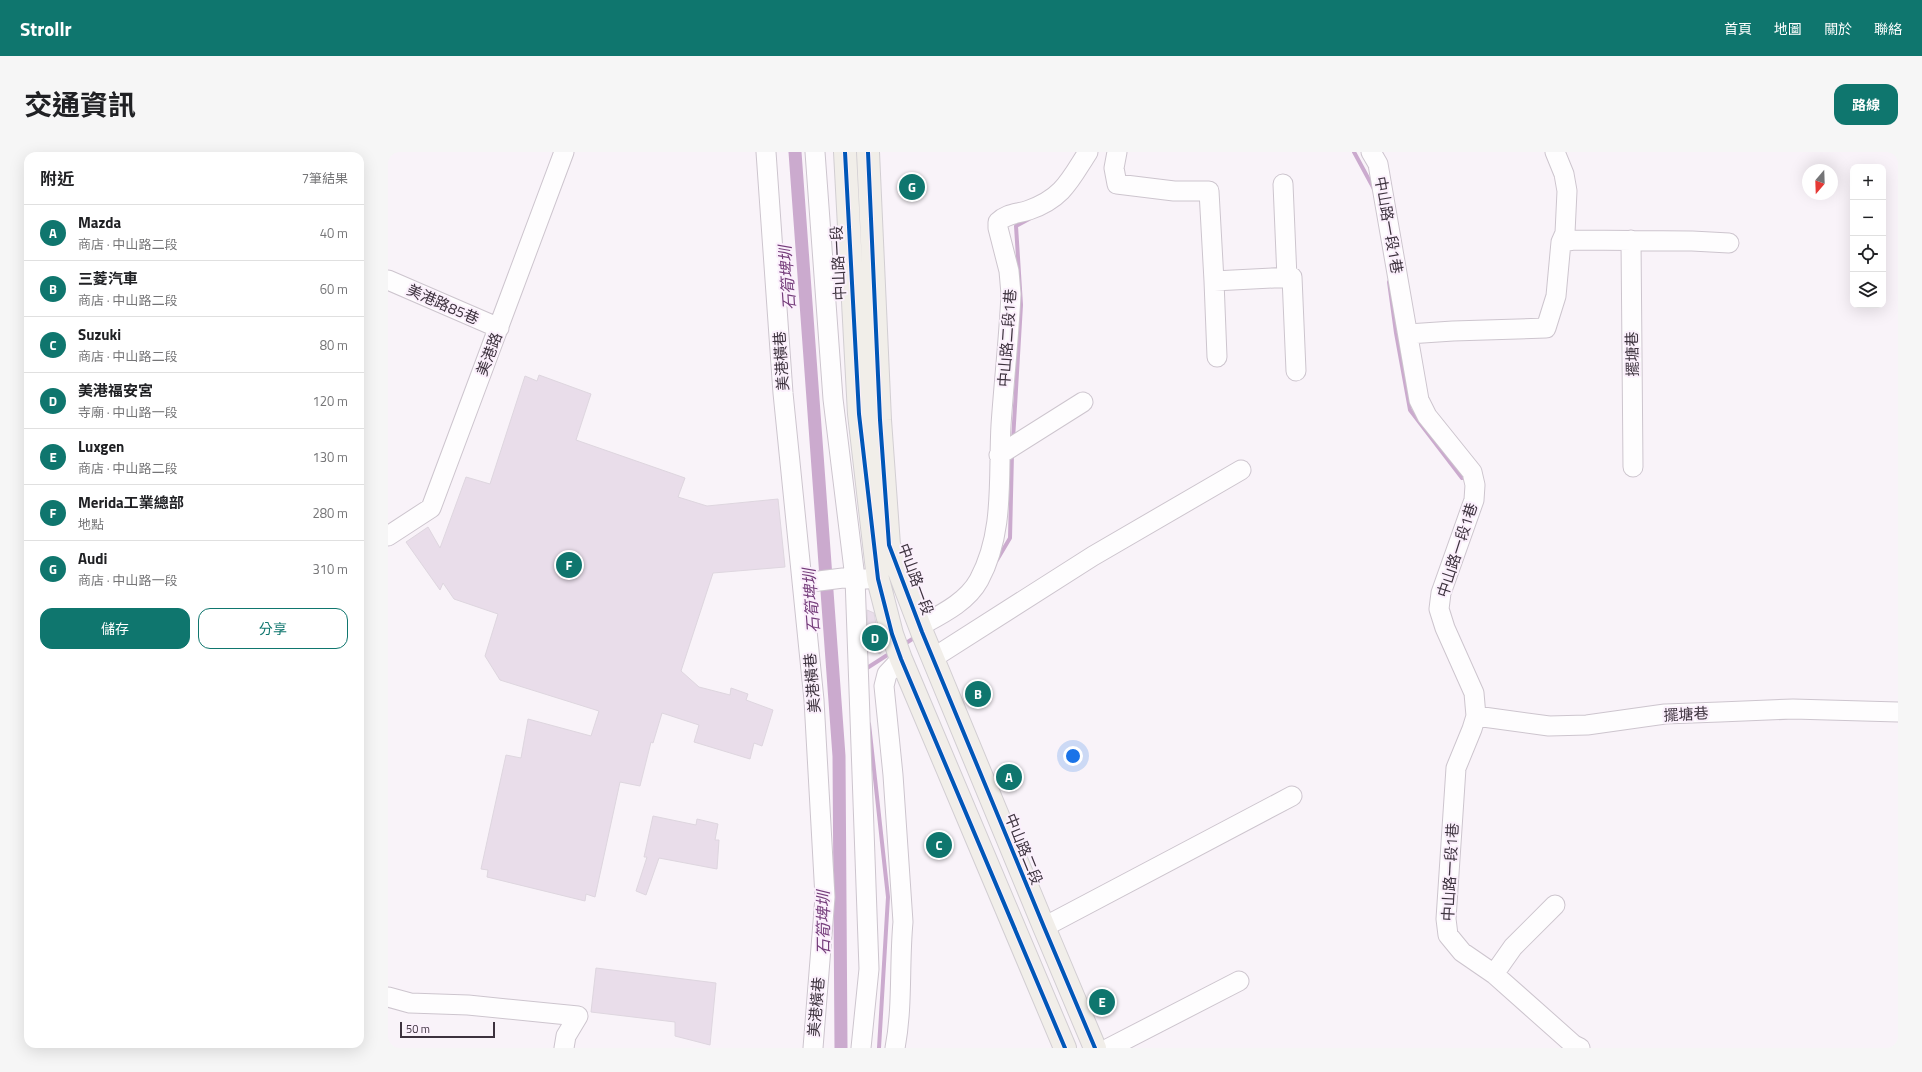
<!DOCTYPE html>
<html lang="zh-TW">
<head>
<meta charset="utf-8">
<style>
  body { margin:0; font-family:"Titillium Web","Noto Sans TC",sans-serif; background:#f6f6f6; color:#202124 }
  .controls { position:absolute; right:12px; top:12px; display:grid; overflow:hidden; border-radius:8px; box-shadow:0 4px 16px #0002 }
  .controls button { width:36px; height:36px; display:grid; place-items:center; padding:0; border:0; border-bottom:1px solid #e0e0e0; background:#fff; color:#202124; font:20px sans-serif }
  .compass { position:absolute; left:1414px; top:12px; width:36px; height:36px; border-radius:50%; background:#fff; box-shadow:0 4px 16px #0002; rotate:199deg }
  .scale { position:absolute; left:12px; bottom:10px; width:95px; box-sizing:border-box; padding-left:4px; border:2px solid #3d323e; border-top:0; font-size:11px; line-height:14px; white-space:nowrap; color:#3d323e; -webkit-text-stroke:3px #fbf0fc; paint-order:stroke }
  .you { position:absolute; left:685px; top:604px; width:14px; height:14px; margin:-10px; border:3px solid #fff; border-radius:50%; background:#1a73e8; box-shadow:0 0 0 6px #1a73e833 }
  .badge { display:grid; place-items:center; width:26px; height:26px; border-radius:50%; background:#0f766e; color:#fff; font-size:13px; font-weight:700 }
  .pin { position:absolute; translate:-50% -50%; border:2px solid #fff; box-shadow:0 1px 4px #0006 }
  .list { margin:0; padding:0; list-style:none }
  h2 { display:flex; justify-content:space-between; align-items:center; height:52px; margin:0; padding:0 16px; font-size:17px }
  h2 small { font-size:13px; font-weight:400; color:#757577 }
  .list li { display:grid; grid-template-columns:26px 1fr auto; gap:12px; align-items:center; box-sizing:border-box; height:56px; padding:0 16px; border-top:1px solid #e0e0e0 }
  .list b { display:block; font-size:15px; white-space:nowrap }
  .list p { margin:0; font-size:13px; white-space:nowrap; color:#757577 }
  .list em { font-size:13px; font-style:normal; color:#757577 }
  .actions { display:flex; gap:8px; padding:12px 16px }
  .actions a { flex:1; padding:9px 0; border:1px solid #0f766e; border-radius:12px; text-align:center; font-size:14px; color:#0f766e }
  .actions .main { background:#0f766e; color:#fff }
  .icon { flex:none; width:22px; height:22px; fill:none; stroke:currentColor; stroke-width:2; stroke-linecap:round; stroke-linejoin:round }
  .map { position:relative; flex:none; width:1510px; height:896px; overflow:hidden; border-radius:12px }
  header { display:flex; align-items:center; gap:24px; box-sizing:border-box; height:56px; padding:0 20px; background:#0f766e; color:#fff }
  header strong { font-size:19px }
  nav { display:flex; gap:22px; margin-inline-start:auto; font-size:14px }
  .intro { display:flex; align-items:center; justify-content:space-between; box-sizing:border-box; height:96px; padding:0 24px }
  h1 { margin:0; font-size:28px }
  .button { padding:10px 18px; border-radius:12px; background:#0f766e; color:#fff; font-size:14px; font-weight:700 }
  main { display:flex; gap:24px; padding:0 24px }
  aside { flex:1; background:#fff; border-radius:12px; box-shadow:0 4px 16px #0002 }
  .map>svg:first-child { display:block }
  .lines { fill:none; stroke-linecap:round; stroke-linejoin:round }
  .stream { stroke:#cbaace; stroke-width:4 }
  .canal { stroke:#cbaace; stroke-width:13 }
  .building { fill:#e9ddea; stroke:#ded6df }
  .minor-casing { stroke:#cdc5ce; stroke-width:21 }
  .major-casing { stroke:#d2ced2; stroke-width:24 }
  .minor { stroke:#fefdfe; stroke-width:19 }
  .major { stroke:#f1eee9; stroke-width:22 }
  .cycleway-casing { stroke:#fbf0fc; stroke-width:6 }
  .cycleway { stroke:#0057b8; stroke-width:4 }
  .labels { text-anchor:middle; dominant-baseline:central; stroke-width:4; stroke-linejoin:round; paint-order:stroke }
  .street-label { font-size:15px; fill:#3d323e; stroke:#fbf0fc }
  .water-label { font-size:16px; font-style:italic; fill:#753d7b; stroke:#fbf0fc }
</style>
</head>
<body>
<header>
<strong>Strollr</strong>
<nav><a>首頁</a><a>地圖</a><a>關於</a><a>聯絡</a></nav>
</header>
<div class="intro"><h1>交通資訊</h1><a class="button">路線</a></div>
<main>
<aside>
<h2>附近<small>7筆結果</small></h2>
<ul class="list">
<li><span class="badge">A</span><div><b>Mazda</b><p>商店 · 中山路二段</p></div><em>40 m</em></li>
<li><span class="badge">B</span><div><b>三菱汽車</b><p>商店 · 中山路二段</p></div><em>60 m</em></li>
<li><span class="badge">C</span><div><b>Suzuki</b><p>商店 · 中山路二段</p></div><em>80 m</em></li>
<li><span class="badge">D</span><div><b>美港福安宮</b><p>寺廟 · 中山路一段</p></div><em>120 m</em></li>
<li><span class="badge">E</span><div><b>Luxgen</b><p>商店 · 中山路二段</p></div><em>130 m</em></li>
<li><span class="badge">F</span><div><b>Merida工業總部</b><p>地點</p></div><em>280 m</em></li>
<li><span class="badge">G</span><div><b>Audi</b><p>商店 · 中山路一段</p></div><em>310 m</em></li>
</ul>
<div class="actions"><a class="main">儲存</a><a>分享</a></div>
</aside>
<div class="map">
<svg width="1510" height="896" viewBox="0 0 1510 896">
  <rect width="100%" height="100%" fill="#f9f3f9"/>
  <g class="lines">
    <path class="stream" d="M966,0L986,37
      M1001,130L1008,181L1022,258L1074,326
      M625,288L633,153L628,74L641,67
      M609,408L622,386L624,302
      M515,493L529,484
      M476,518L504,500
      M481,572L500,745L491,896"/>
    <path class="canal" d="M407,0L451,604L453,896"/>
  </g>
  <path class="building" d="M151,223L203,242L188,288L297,326L290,345L319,354L390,347L397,415L325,421L293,519L311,535L342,543L343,536L360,542L358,548L385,558L374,594L366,591L362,607L306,590L311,573L274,561L265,591L263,590L252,634L232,630L207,745L198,742L197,749L99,725L100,718L93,717L118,603L133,606L140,567L203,584L211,559L112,528L97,504L110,462L66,447L55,431L52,438L18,390L40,375L52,396L78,325L102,332L137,224L149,229Z
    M479,458L486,461L488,472L485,479L480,477Z
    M488,488L494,491L496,496L492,502L483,497Z
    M265,664L308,673L309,667L330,672L327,688H331L329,717L271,706L258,743L248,739L259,705H256Z
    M208,816L328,831L322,893L287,884V870L203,860Z"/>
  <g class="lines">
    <g class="minor-casing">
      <path id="minor" d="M378,0L395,241L426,548L437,745L425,896
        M427,0L445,247L467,426L481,817L473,896
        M729,0L726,16L729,32L786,39H821L826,129L904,125L908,219
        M983,0L990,12L1031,248L1039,264L1084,320L1087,333L1086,348L1053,441L1051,457L1057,476L1086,541L1088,564L1084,577L1068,616L1058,767L1060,783L1074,800L1106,822L1186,893L1192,896
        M895,32L899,126
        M1243,88L1245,315
        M1173,90L1186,88L1304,89L1341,91
        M0,128L111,176
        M826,129L829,205
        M1020,182L1065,179L1158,176L1168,144L1173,90L1177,81L1179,39L1176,22L1167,0
        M611,303L695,250
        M0,384L43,356L176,0
        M415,431L455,426L479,427
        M532,474C554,462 579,450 591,428C617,380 610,325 613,273C616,229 621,186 623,142L621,119L610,76V70C619,61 630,62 641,58C675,46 682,28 700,0
        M545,506L705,404L853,318
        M1088,564L1161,574L1199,573L1277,562L1332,560L1405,557L1510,560
        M656,775L904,644
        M1106,822L1125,795L1167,753
        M0,845L22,851L80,853L190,864L178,884L176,896
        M507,896C515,854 511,812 515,770L505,623L496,534L499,522L513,507
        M721,896L851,829"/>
    </g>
    <g class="major-casing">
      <path id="major" d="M457,0L471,262L490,427L504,482L513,507L677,896
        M480,0L492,268L501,393L534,480L656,775L707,896"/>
    </g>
    <use href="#minor" class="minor"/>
    <use href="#major" class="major"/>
    <g class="cycleway-casing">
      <path id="cycleway" d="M457,0L471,262L490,427L504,482L513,507L677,896
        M480,0L492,268L501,393L534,480L656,775L707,896"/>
    </g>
    <use href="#cycleway" class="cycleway"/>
  </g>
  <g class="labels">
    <g class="street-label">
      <text transform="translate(1001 73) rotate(80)">中山路一段1巷</text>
      <text transform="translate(450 111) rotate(-93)">中山路一段</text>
      <text transform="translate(55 152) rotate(24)">美港路85巷</text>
      <text transform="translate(619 186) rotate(-86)">中山路二段1巷</text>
      <text transform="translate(101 202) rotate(-69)">美港路</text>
      <text transform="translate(1244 202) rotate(-91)">擺塘巷</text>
      <text transform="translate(393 209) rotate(-94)">美港橫巷</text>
      <text transform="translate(1069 398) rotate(-72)">中山路一段1巷</text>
      <text transform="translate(528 427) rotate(70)">中山路一段</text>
      <text transform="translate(424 531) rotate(-95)">美港橫巷</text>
      <text transform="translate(1298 562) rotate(-3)">擺塘巷</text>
      <text transform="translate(636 697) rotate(68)">中山路二段</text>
      <text transform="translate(1062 720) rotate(-87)">中山路一段1巷</text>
      <text transform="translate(428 855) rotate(-85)">美港橫巷</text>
    </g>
    <g class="water-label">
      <text transform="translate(399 126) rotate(-94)">石筍埤圳</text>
      <text transform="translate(423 449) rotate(-94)">石筍埤圳</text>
      <text transform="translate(435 771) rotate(-90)">石筍埤圳</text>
    </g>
  </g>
</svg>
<div class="controls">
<button>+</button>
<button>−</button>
<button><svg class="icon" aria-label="locate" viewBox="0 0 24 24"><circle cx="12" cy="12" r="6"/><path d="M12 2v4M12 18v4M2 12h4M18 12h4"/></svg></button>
<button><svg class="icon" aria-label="layers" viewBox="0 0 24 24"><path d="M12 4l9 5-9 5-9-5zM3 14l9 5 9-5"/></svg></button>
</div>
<svg class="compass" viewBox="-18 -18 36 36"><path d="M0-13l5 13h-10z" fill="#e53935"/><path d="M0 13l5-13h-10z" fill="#757577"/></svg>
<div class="scale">50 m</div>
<div class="you"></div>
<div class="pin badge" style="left:621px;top:625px">A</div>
<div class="pin badge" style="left:590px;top:542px">B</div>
<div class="pin badge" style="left:551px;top:693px">C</div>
<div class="pin badge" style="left:487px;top:486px">D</div>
<div class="pin badge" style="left:714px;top:850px">E</div>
<div class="pin badge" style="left:181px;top:413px">F</div>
<div class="pin badge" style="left:524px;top:35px">G</div>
</div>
</main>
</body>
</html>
